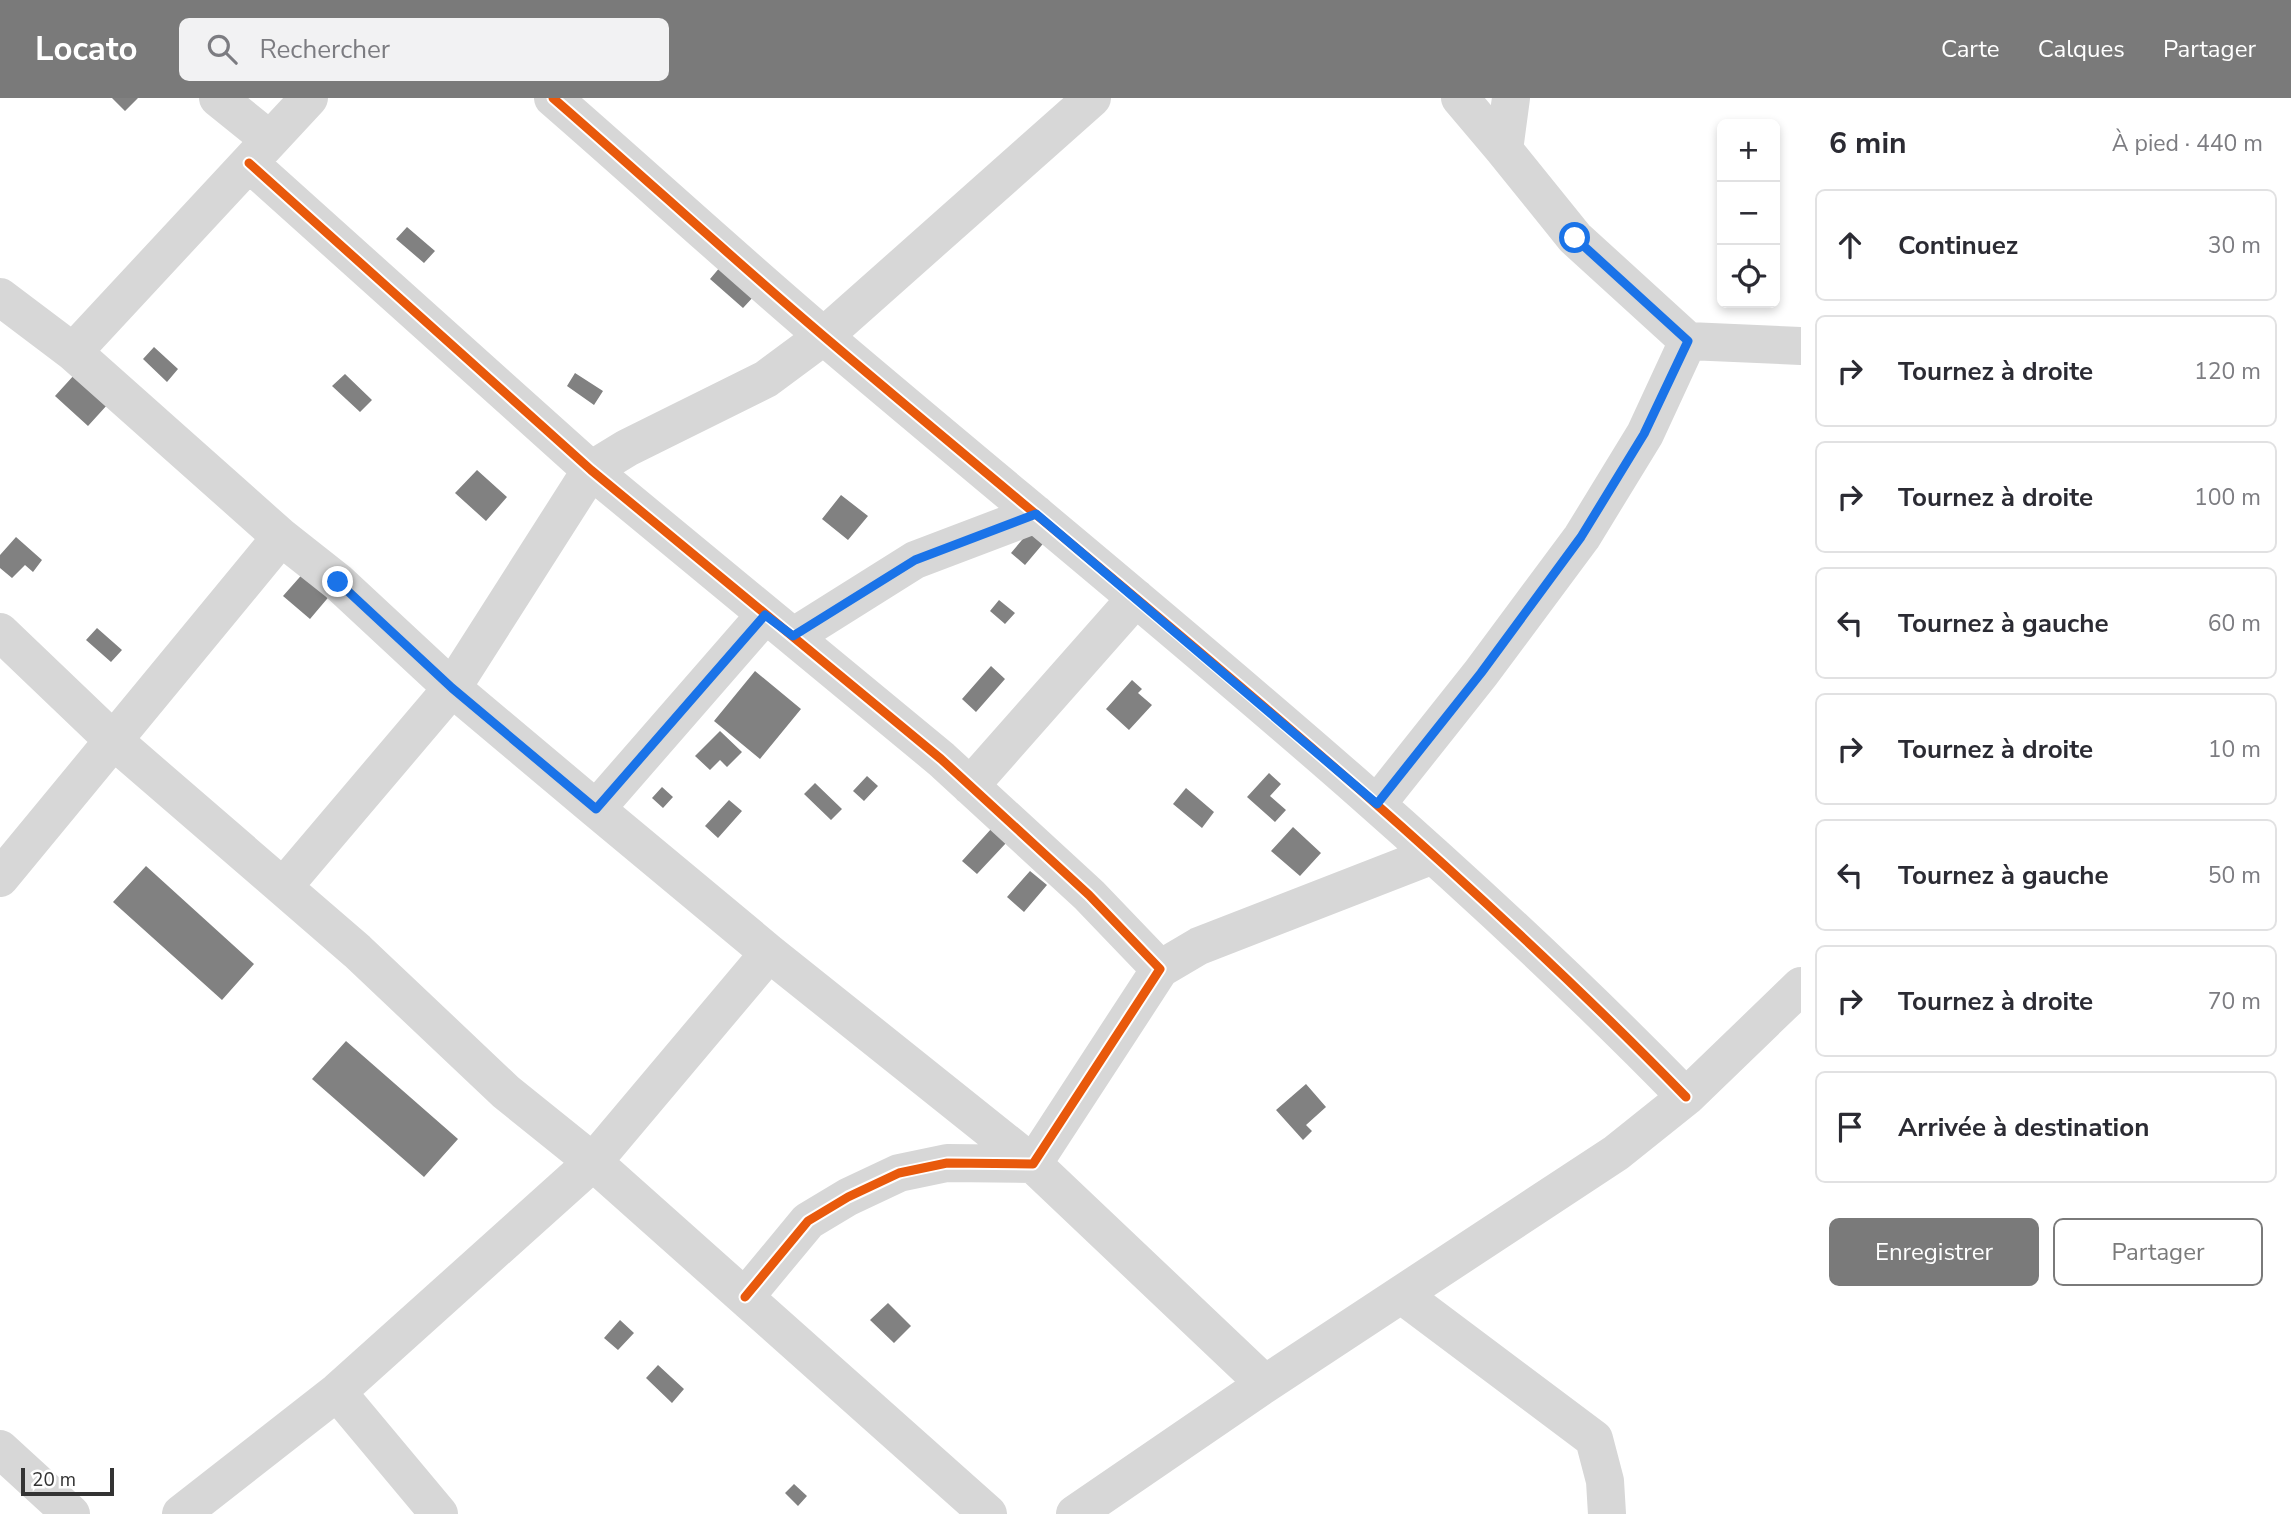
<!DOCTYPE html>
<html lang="fr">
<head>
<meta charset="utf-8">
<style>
  body { margin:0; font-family:"Nunito Sans",sans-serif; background:#f2f2f3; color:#2b2b33 }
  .controls { position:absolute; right:21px; top:21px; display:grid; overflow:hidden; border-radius:10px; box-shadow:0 4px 10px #0003 }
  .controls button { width:63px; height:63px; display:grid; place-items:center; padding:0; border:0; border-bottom:2px solid #e1e1e2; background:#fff; color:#2b2b33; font:35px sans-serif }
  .scale { position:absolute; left:21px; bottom:18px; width:93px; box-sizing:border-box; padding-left:7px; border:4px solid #333; border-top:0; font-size:19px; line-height:24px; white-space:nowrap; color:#333; -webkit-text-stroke:5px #fff; paint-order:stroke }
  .stop { position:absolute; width:21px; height:21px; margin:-16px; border:5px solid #1a73e8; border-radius:50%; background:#fff }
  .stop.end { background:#1a73e8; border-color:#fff; box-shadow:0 2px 7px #0008 }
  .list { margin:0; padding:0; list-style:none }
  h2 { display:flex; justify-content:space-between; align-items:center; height:91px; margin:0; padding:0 28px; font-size:30px }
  h2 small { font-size:23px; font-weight:400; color:#7c7c81 }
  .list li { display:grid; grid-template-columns:46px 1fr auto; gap:21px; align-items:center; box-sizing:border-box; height:112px; margin:0 14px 14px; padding:0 14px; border:2px solid #e1e1e2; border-radius:10px }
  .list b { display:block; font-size:26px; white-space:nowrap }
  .list em { font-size:23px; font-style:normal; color:#7c7c81 }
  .actions { display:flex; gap:14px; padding:21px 28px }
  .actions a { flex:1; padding:16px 0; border:2px solid #7a7a7a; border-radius:10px; text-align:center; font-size:24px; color:#7a7a7a }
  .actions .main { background:#7a7a7a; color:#fff }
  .icon { flex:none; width:38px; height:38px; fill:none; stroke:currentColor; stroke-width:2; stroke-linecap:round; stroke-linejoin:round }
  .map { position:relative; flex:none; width:1801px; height:1416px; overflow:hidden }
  header { display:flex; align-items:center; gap:42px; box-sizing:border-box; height:98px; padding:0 35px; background:#7a7a7a; color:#fff }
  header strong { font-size:33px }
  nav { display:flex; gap:38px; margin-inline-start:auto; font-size:24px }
  .search { width:490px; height:63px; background:#f2f2f3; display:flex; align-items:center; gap:18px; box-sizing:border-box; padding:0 24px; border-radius:10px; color:#7c7c81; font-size:26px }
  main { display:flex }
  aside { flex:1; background:#fff }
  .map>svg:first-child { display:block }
  .building { fill:#818181 }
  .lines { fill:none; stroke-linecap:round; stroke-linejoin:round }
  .minor { stroke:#d7d7d7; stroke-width:38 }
  .cycleway-casing { stroke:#fff; stroke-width:13 }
  .cycleway { stroke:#e8590c; stroke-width:9 }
  .route { stroke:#1a73e8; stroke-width:9 }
</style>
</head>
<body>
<header>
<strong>Locato</strong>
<div class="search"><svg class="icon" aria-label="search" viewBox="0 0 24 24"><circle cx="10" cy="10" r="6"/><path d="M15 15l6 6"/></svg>Rechercher</div>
<nav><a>Carte</a><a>Calques</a><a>Partager</a></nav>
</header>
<main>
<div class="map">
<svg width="1801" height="1416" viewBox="0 0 1801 1416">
  <rect width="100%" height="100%" fill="#fff"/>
  <path class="building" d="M112,0H138L125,13Z
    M407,129L435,153L424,165L396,141Z
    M721,168L755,197L743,210L710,181Z
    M154,249L178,271L167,284L143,261Z
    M575,275L603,293L594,307L567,288Z
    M75,276L108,306L88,328L55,298Z
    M345,276L372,302L360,314L332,288Z
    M477,372L507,399L486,423L455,395Z
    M841,397L868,418L848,442L822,421Z
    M1033,429L1047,441L1025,467L1011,455Z
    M16,439L42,462L33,474L25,467L12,480L0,470V457Z
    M306,472L332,495L310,521L283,498Z
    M999,502L1015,515L1005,526L990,513Z
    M97,530L122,552L111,564L86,542Z
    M991,568L1005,581L976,614L962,601Z
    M755,573L801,611L760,661L714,623Z
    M1132,582L1142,591L1138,595L1152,607L1129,632L1106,611Z
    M720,633L742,654L727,669L720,662L710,672L695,658Z
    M1269,675L1281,686L1270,698L1286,712L1275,724L1247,699Z
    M867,678L878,688L864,703L853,693Z
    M815,685L842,711L831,722L804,696Z
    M662,689L673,699L663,710L652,700Z
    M1186,690L1214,714L1202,730L1173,706Z
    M729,702L742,713L718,740L705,728Z
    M1293,729L1321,755L1300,778L1271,753Z
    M992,730L1007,744L977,776L962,763Z
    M146,768L254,866L222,902L113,804Z
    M1030,773L1047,787L1024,814L1007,799Z
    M346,943L458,1041L424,1079L312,981Z
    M1306,986L1326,1009L1306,1027L1312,1033L1303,1042L1276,1012Z
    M888,1205L911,1228L894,1245L870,1222Z
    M620,1222L634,1235L618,1252L604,1240Z
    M658,1267L684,1291L672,1305L646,1280Z
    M794,1386L807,1398L798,1408L785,1395Z"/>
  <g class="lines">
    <path class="minor" d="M553,0C645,80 734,162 827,241C1118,488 1419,725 1686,999
      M1460,0L1504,52
      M1511,0L1504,52L1575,140L1688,243
      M270,42L309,0
      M249,65L591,372L941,661L1089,797L1160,871L1033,1066L947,1065L899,1075L848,1099L808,1123L745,1199
      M0,199L73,254L281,439L0,780
      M73,254L270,42L218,0
      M281,439L338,484L452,590L596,711L769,855L1033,1066L1265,1286
      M0,534L114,643L357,853L506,994L593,1064L988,1416
      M794,538L915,462L1036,416
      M970,688L1136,500
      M1377,706L1481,575L1582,439L1645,336L1688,243L1801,248
      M596,711L765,517
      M284,788L452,590L591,372L627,350L766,281L824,238L1092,0
      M1160,871L1199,848L1433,757
      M1402,1197L1594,1341L1605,1383L1607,1416
      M337,1294L439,1416
      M0,1351L71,1416
      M181,1416L337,1294L593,1064L769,855
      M1075,1416L1265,1286L1616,1055L1686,999L1801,888"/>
    <g class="cycleway-casing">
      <path id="cycleway" d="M553,0C645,80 734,162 827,241C1118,488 1419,725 1686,999
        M249,65L591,372L941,661L1089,797L1160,871L1033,1066L947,1065L899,1075L848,1099L808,1123L745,1199"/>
    </g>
    <use href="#cycleway" class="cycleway"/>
  </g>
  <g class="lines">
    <path class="route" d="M338,484L452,590L596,711L765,517L793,538L915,462L1036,416L1377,706L1481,575L1581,439L1644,336L1688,243L1575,140"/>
  </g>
</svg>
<div class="controls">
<button>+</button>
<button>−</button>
<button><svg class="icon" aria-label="locate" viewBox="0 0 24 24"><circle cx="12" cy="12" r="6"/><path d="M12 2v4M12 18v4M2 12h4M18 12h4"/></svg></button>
</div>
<div class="scale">20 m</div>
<div class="stop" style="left:1575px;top:140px"></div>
<div class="stop end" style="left:338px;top:484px"></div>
</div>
<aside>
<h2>6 min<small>À pied · 440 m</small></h2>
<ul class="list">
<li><svg class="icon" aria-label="ahead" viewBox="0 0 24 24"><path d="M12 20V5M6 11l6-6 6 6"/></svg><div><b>Continuez</b></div><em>30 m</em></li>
<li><svg class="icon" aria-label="right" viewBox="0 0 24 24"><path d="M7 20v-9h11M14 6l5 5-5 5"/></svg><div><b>Tournez à droite</b></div><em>120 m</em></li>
<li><svg class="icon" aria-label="right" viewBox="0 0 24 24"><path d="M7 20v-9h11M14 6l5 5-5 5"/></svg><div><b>Tournez à droite</b></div><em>100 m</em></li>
<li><svg class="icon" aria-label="left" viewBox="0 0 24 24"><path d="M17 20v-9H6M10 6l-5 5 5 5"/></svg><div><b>Tournez à gauche</b></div><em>60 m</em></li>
<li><svg class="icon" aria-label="right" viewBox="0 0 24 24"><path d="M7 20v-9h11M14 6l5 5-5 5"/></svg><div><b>Tournez à droite</b></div><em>10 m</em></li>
<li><svg class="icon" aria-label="left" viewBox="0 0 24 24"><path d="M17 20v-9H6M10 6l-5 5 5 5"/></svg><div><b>Tournez à gauche</b></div><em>50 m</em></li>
<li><svg class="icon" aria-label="right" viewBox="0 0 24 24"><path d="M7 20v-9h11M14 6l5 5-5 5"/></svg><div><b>Tournez à droite</b></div><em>70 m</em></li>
<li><svg class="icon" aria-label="arrive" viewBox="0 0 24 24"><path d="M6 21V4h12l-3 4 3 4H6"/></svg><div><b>Arrivée à destination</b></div></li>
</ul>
<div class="actions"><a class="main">Enregistrer</a><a>Partager</a></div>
</aside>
</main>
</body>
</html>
